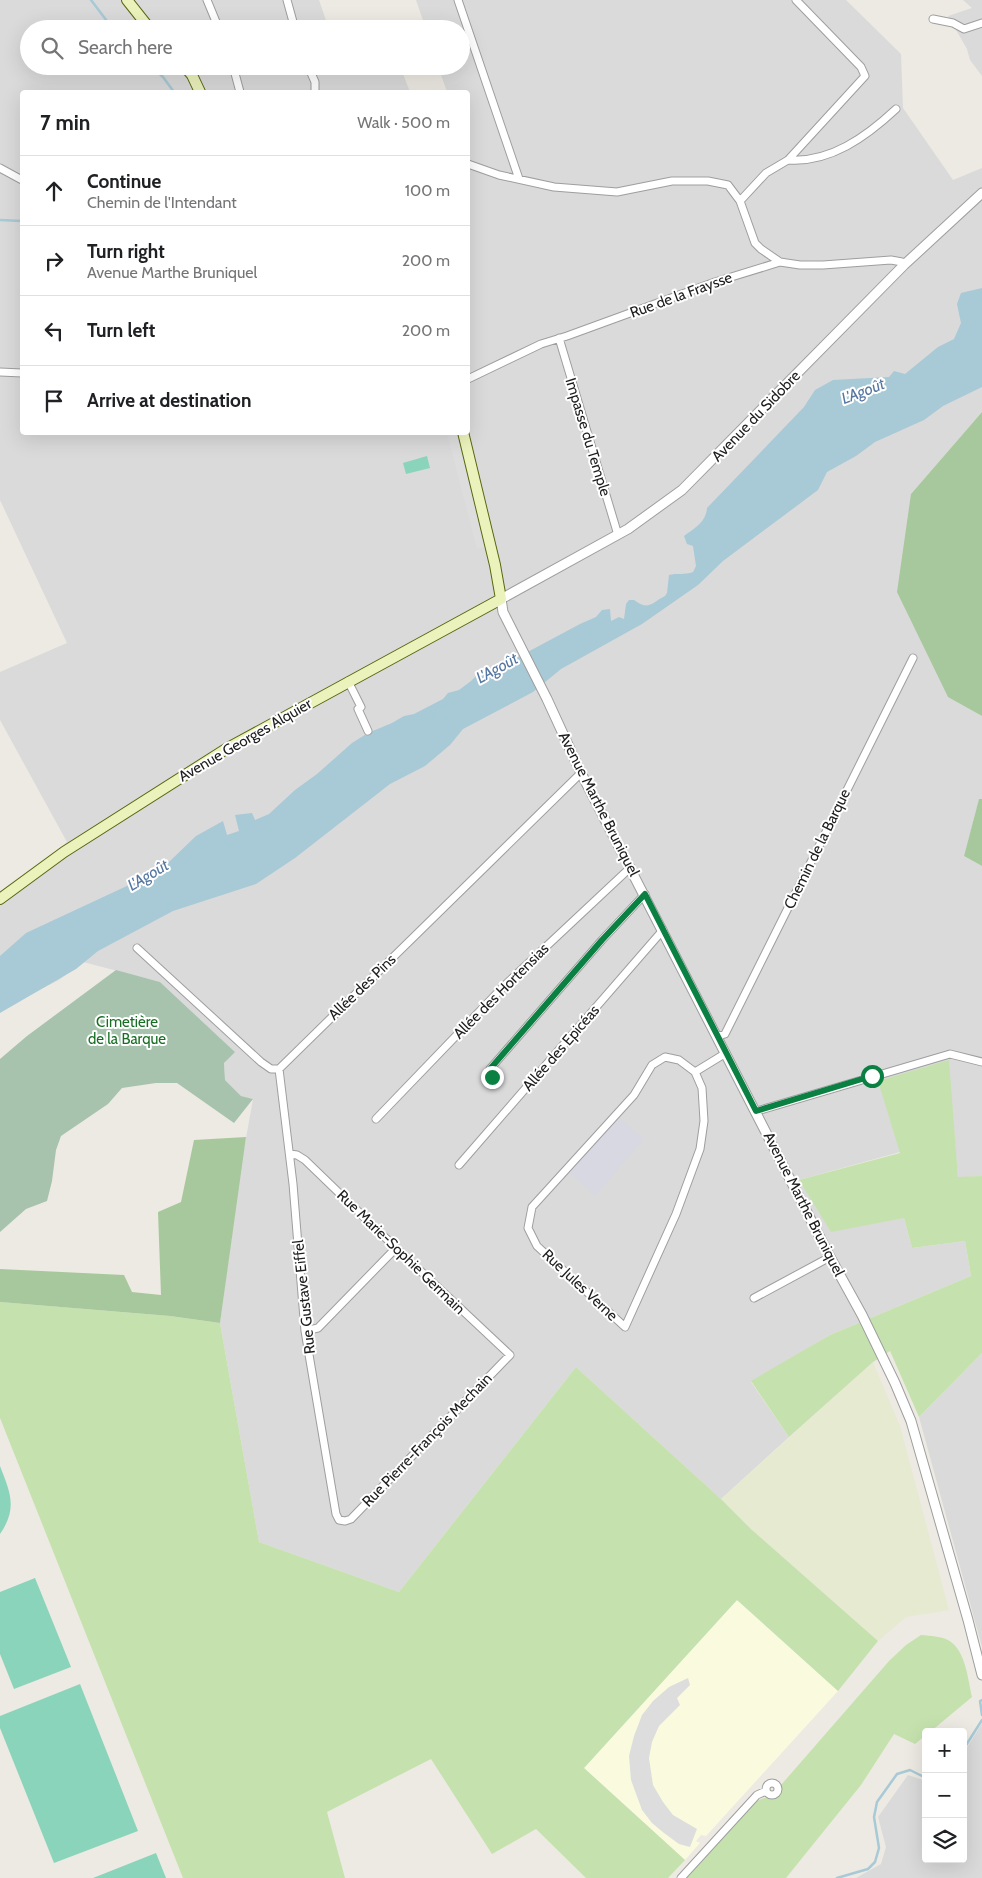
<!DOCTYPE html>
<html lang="en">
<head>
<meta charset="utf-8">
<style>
  body { margin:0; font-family:Cabin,sans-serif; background:#f6f6f6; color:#202124 }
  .controls { position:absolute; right:15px; bottom:15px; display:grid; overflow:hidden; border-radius:5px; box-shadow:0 5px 20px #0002 }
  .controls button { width:45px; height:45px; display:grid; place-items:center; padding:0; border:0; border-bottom:1px solid #e0e0e0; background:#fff; color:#202124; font:25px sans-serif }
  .stop { position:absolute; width:15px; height:15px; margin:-11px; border:4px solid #0b8043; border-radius:50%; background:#fff }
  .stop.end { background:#0b8043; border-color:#fff; box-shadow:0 1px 5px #0008 }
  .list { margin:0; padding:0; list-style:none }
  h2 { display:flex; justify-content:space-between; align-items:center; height:65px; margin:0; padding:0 20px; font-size:21px }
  h2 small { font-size:16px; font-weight:400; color:#757577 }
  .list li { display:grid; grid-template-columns:32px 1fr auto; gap:15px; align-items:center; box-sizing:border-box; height:70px; padding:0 20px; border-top:1px solid #e0e0e0 }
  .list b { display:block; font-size:19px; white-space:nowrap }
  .list p { margin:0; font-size:16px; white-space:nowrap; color:#757577 }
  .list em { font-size:16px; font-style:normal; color:#757577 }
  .icon { flex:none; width:28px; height:28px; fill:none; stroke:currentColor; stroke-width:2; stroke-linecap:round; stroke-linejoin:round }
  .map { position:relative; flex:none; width:982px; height:1878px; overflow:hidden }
  .search { position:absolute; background:#fff; box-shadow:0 5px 20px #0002; left:20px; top:20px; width:450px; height:55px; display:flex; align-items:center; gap:12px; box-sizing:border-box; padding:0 18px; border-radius:28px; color:#757577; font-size:19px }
  .panel { position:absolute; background:#fff; box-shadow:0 5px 20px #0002; left:20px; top:90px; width:450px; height:345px; border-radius:5px }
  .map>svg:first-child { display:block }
  .residential { fill:#dadada }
  .education { fill:#fafbde }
  .farmland { fill:#e6ead0 }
  .grass { fill:#c5e2ae }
  .forest { fill:#a7c89c }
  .cemetery { fill:#a7c3ad }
  .pitch { fill:#89d4bb }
  .parking { fill:#ddd }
  .plaza { fill:#d8d8e2 }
  .water { fill:#a8c9d6 }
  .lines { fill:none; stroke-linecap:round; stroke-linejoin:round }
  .stream { stroke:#a8c9d6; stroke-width:2.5 }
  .minor-casing { stroke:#9e9e9e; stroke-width:9 }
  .tertiary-casing { stroke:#9e9e9e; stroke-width:11 }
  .secondary-casing { stroke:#596710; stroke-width:12 }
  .minor { stroke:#fff; stroke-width:7 }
  .tertiary { stroke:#fff; stroke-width:9 }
  .secondary { stroke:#ecf2bc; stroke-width:10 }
  .route { stroke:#0b8043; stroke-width:6 }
  .labels { text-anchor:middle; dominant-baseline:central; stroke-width:4; stroke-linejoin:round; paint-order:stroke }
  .street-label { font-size:15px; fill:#1d1d1d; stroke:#fff }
  .park-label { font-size:15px; fill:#176e23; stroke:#fff }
  .water-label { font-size:16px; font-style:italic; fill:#5476a1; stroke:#fff }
</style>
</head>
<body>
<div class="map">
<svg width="982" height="1878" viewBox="0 0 982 1878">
  <rect width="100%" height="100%" fill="#edeae3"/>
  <path class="residential" d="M0,0H319L329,29H29V66H400L410,92H22V432H468V92H447L438,66H461V29H426L416,0H846L901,54L903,108L953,180L982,168V412L911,494L948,696L982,716V799L979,800L964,856L982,866V1176L958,1178L948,1060L900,1152L799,1180L904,1218L912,1248L965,1241L971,1276L830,1335L751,1382L789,1437L721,1499L576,1367L399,1592L259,1542L220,1323L241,1166L253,1099L241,1096L225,1080L224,1063L234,1051L160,982L83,962L59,980L0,1010V898L67,842L0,720V672L67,643L0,500Z
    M963,0H982V76L970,60L967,49L948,16L972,8Z
    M982,1353V1647L919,1417Z
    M982,1723V1878H856L881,1864L886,1847L878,1817L908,1775L926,1781V1859H963V1754Z"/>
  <path class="education" d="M737,1600L838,1691L706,1836L701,1835L696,1841L700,1843L685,1860L584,1768Z"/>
  <path class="farmland" d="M873,1362L900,1426L949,1610L906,1617L878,1641L752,1530L721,1499Z"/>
  <path class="grass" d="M949,1060L958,1177L982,1176V1353L919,1417L890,1351L873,1362L789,1437L751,1381L830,1335L971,1276L965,1241L912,1248L904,1218L831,1232L799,1180L900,1153L878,1081Z
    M0,1302L170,1316L220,1323L259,1542L399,1592L576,1367L721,1499L752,1530L878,1641L838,1691L737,1600L584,1768L685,1860L668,1878H586L536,1829L492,1854L431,1759L327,1812L345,1878H183L0,1418Z
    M921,1635C930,1636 944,1636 951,1642C966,1653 968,1680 972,1697L930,1732H926V1735L915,1744L894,1734L861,1785L786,1878H686L756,1802C767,1793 783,1802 781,1785L889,1661L906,1645Z"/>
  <path class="forest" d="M982,412V716L948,697L897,592L911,494Z
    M979,799H982V866L964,856Z
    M246,1137L220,1323L170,1316L0,1302V1269L124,1275L132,1292L161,1295L158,1212L181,1202L194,1140Z"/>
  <path class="cemetery" d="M116,970L160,982L235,1052L224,1063L225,1080L241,1096L253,1099L234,1123L177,1083H156L122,1088L108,1104L61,1136L56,1150L52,1181L47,1201L26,1209L0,1232V1059L27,1036Z"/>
  <path class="pitch" d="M427,456L430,468L406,474L403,463Z
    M0,1466C10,1492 18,1508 0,1534Z
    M35,1578L71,1667L14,1689L0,1654V1592Z
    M80,1684L138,1831L54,1863L0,1728V1716Z
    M156,1853L166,1878H93Z"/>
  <path class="parking" d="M447,433H456L486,547L477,549Z
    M688,1678L690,1685L677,1698L680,1705L659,1726L652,1742L649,1758L653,1785L663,1802L673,1815L697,1829L690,1847L679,1844L664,1833L652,1823L642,1810L631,1780L629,1756L634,1736L642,1715L653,1701L669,1687Z"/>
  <path class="plaza" d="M616,1115L644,1139L595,1196L567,1170Z"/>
  <path class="water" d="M982,288V387L943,406L924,420L875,442L856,456L827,472L818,490L723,561L698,585L642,624L561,669L533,692L463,729L450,745L425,766L390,784L295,858L256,884L173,911L98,951L76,969L0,1013V956L26,933L144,878L170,861L196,836L223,821L227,835L239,831L235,815L252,813L255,820L269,814L295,790L317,774L352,743L368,733L392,723L404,716L414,714L443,699L448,693L459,690L471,681L481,671L496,678L501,675L507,663L580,624L596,617L602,610L610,609L611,621L619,617L624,619L626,604L629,600H634C649,611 651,603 665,596L667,593L669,575C677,573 685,575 693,572L696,566L693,546L687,544L684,536C695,528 706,522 707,508L804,407L815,390L833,380L889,377L894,371L905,374L938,347L954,339L961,323L957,304L961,293Z"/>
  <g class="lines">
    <path class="stream" d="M91,0L113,29
      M151,66L163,77L174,92
      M0,220L22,221
      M982,1700L980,1701L982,1715
      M963,1750L982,1720
      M837,1878L868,1869L875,1862L879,1848L874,1817L877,1802L897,1774L910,1770L926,1778"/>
    <g class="minor-casing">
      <path id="minor" d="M207,0L219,29
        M287,0L295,29
        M458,0L519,179
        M933,19L953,23L964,29L982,23
        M233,66L240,92
        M308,66L315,82V92
        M788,160C830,163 866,137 896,109
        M468,164L499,175L554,187L617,192L672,181H708L728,185L740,201L755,243L761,249L780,262
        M0,168L22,180
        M740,201L766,173L788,160L865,76L861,67L796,0
        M559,338L618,535
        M0,372L22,373
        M468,379L541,344L567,336L715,282L780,262L800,265H823L891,260L902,262L904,265
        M348,681L361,707L358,709L368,731
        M137,948L261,1062L271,1069H279L581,773
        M718,1036L725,1034L913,658
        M665,1057L679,1060L695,1072L702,1088L704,1121L700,1149L676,1214L625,1327L537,1246L528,1228L532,1207L634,1095L652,1065Z
        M279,1069L293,1184L305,1331L336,1514L339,1520L345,1521L351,1519L510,1355L396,1248L305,1160L297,1155L290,1154
        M695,1072L726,1053
        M492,1077L490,1069L602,940L645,894
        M757,1111L950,1054L982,1062
        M376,1119L504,986L631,867
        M459,1165L663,930
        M754,1298L830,1257
        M305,1331L318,1328L396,1248
        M766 1789a6 6 0 1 1 12 0a6 6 0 1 1-12 0Z
        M681,1878L757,1795L766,1791"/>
    </g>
    <g class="tertiary-casing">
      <path id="tertiary" d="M982,193L904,265L682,490L628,529L501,599L503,612L547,699L581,773L830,1257L862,1315L895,1383L911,1421L968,1620L982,1675"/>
    </g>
    <g class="secondary-casing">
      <path id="secondary" d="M127,0L150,29
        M184,66L192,75L200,92
        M0,899L64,852L226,749L501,599L495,565L463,432"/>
    </g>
    <use href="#minor" class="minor"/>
    <use href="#tertiary" class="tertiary"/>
    <use href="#secondary" class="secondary"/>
  </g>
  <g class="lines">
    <path class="route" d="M492,1077L490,1069L602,940L645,894L756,1111L872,1076"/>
  </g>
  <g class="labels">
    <g class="street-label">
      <text transform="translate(681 295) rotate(-20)">Rue de la Fraysse</text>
      <text transform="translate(756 416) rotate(-46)">Avenue du Sidobre</text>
      <text transform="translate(588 437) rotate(73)">Impasse du Temple</text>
      <text transform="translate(245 740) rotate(-30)">Avenue Georges Alquier</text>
      <text transform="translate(599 804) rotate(63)">Avenue Marthe Bruniquel</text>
      <text transform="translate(817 849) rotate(-64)">Chemin de la Barque</text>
      <text transform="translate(362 987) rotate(-44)">Allée des Pins</text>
      <text transform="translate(501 991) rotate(-45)">Allée des Hortensias</text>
      <text transform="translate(561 1048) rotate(-49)">Allée des Epicéas</text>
      <text transform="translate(804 1204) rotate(63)">Avenue Marthe Bruniquel</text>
      <text transform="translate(401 1252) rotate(44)">Rue Marie-Sophie Germain</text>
      <text transform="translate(580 1285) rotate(43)">Rue Jules Verne</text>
      <text transform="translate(304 1297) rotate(-96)">Rue Gustave Eiffel</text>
      <text transform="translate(427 1440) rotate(-46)">Rue Pierre-François Mechain</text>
    </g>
    <g class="park-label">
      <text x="127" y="1022">Cimetière<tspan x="127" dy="17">de la Barque</tspan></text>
    </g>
    <g class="water-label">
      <text transform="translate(863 391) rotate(-21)">L'Agoût</text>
      <text transform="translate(497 668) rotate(-29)">L'Agoût</text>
      <text transform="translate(148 875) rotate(-31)">L'Agoût</text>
    </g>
  </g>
</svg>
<div class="controls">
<button>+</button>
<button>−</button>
<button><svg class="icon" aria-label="layers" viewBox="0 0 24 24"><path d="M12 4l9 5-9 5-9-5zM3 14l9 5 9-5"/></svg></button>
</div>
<div class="stop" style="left:872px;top:1076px"></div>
<div class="stop end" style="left:492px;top:1077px"></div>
<div class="search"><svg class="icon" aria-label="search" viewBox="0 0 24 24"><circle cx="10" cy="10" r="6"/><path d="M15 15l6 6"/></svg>Search here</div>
<section class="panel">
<h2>7 min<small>Walk · 500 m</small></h2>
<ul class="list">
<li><svg class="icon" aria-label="ahead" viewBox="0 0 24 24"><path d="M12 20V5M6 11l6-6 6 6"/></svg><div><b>Continue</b><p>Chemin de l'Intendant</p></div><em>100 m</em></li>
<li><svg class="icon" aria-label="right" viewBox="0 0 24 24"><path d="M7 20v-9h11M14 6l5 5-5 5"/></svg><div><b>Turn right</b><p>Avenue Marthe Bruniquel</p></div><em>200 m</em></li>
<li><svg class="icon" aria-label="left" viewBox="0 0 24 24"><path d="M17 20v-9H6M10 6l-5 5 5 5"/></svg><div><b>Turn left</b></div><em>200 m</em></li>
<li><svg class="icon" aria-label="arrive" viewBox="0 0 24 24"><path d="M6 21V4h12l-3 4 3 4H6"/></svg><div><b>Arrive at destination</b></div></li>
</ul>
</section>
</div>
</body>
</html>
